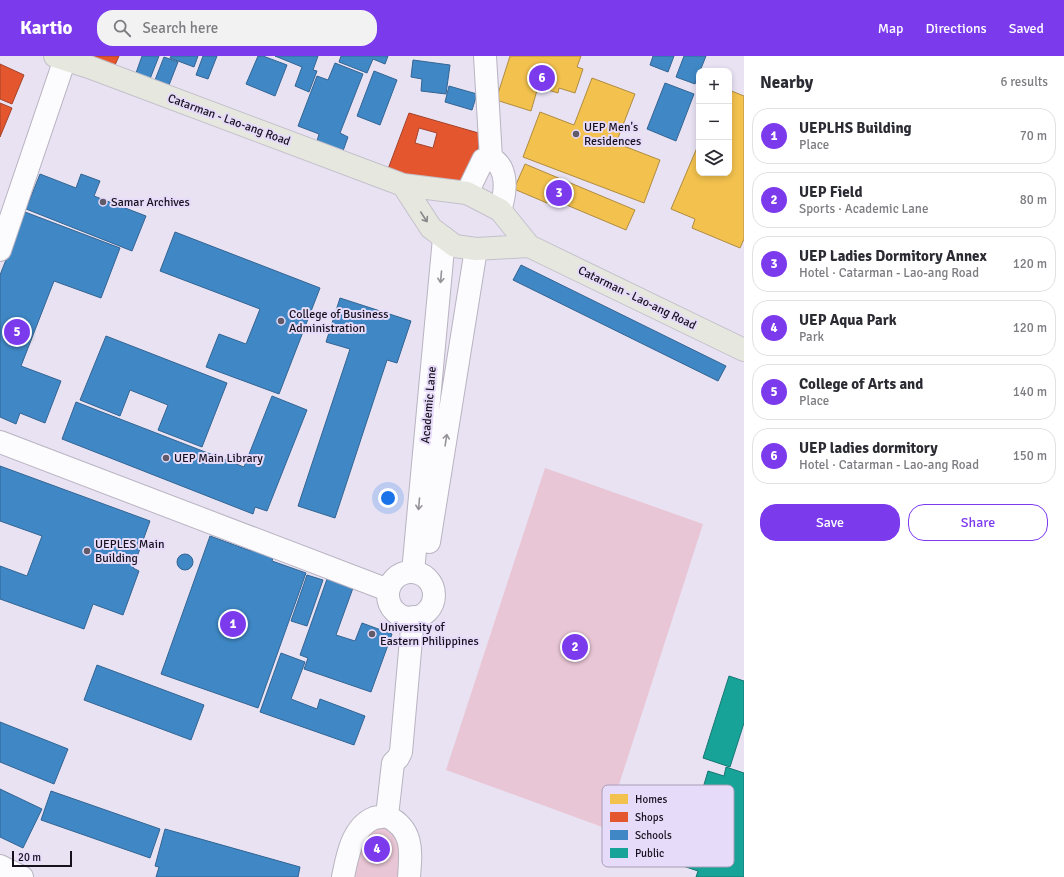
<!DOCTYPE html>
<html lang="en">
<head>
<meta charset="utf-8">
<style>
  body { margin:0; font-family:Signika,sans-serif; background:#f2f2f3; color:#2b2b33 }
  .controls { position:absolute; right:12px; top:12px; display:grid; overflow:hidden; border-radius:8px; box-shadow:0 2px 6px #0003 }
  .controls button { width:36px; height:36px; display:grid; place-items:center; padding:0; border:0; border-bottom:1px solid #e1e1e2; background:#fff; color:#2b2b33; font:20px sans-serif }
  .scale { position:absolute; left:12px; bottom:10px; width:60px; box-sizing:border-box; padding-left:4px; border:2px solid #17111e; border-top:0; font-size:11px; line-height:14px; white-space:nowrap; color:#17111e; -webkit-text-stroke:3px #e7dbfa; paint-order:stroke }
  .you { position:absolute; left:388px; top:442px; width:14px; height:14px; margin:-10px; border:3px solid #fff; border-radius:50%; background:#1a73e8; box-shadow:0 0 0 6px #1a73e833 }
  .badge { display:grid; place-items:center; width:26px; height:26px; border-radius:50%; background:#7c3aed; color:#fff; font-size:13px; font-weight:700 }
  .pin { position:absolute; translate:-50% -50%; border:2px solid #fff; box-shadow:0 1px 4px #0006 }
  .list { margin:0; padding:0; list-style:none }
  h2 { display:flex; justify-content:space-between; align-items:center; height:52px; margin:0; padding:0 16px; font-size:17px }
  h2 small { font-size:13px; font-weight:400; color:#7c7c81 }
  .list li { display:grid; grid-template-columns:26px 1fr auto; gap:12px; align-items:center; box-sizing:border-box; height:56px; margin:0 8px 8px; padding:0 8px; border:1px solid #e1e1e2; border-radius:16px }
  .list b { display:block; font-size:15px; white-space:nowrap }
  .list p { margin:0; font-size:13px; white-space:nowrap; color:#7c7c81 }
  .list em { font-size:13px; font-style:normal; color:#7c7c81 }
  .actions { display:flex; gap:8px; padding:12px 16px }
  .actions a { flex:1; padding:9px 0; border:1px solid #7c3aed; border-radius:16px; text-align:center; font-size:14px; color:#7c3aed }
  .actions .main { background:#7c3aed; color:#fff }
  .icon { flex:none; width:22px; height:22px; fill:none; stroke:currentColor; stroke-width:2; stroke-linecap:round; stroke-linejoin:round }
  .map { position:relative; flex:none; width:744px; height:821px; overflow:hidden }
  header { display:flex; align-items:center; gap:24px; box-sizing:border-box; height:56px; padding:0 20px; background:#7c3aed; color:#fff }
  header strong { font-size:19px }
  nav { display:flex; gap:22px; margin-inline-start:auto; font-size:14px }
  .search { width:280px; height:36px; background:#f2f2f3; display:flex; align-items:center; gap:10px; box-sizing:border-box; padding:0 14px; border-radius:16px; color:#7c7c81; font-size:15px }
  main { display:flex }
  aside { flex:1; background:#fff }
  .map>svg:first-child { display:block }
  .green { fill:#e9c6d5 }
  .homes { fill:#f2c14e; stroke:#b08c40 }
  .shops { fill:#e4572e; stroke:#a64229; fill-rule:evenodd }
  .schools { fill:#3f88c5; stroke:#336493 }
  .public { fill:#17a398; stroke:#177773 }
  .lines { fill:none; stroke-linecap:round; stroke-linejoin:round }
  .minor-casing { stroke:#b8b3c1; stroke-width:24 }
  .major-casing { stroke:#c4c0ca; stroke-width:24 }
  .minor { stroke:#fcfbfd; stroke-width:22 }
  .major { stroke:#e6e8e0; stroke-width:22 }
  .oneway { stroke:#898789 }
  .oneway2 { stroke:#959299 }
  .poi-dot { fill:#605a69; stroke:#e7dbfa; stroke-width:1.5 }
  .labels { text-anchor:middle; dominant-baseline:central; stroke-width:4; stroke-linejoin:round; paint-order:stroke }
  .street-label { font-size:12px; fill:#17111e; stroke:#e7dbfa }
  .poi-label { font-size:12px; fill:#17111e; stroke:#e7dbfa; text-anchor:start }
  .key { fill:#e7dbfa; stroke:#a99eb8; stroke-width:1 }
  .key-label { font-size:11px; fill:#17111e }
</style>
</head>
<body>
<header>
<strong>Kartio</strong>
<div class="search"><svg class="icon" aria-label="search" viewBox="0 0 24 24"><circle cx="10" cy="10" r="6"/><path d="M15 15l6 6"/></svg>Search here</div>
<nav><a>Map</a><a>Directions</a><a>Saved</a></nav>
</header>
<main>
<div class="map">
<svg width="744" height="821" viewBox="0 0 744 821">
  <rect width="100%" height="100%" fill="#e8e2f3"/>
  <path class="green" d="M545,412L703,468L605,772L446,714Z
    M383,767L399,784L404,821H346L351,791Z"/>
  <path class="homes" d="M510,0H581L577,11L583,13L575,37L559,32L558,37L538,31L531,55L496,44Z
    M592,22L635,38L616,87L660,104L644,147L523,101L540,56L574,69Z
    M729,34L744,40V183L740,192L692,172L695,163L671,153L699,87V117H729Z
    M525,108L635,154L626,174L550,142L547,147L514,133Z"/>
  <path class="shops" d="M91,0H119L115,9Z
    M0,8L24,19L12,48L0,43Z
    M0,47L12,52L0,81Z
    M409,57L482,78L471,117L466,123L457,126L449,130L388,113ZM419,72L437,77L433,92L415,87Z"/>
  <path class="schools" d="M142,0H159L150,23L136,17Z
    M171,0H198L194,11L170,2Z
    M203,0H217L208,23L196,19Z
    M258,0H263L287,9L275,40L246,28Z
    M275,0H318L313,14L317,15L309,36L295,30L302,11Z
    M341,0H388L385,8L373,3L367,17L339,6Z
    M653,0H674L668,16L650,9Z
    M684,0H706L700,15H699L695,28L676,21Z
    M164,1L178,6L169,29L155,24Z
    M413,4L450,9L446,38L421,35L422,23L411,21Z
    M335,7L363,18L340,77L348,81L343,95L317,85L319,78L298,70L317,20L328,24Z
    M374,15L397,24L380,69L357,60Z
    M665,27L694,38L676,85L647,73Z
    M449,30L477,38L472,54L445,46Z
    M40,118L76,132L81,118L100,125L94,140L146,160L132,195L26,153Z
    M25,156L120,192L101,242L54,225L21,310L61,325L45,367L20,357L16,368L0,361V219Z
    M175,176L320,232L279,338L206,311L219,278L246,288L260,253L160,215Z
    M521,209L726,310L718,325L513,224Z
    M340,242L411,265L397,307L387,304L335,462L298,450L350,293L326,286Z
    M106,280L227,327L202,391L158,374L168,349L130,334L120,360L80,344Z
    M272,340L307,354L267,455L255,451L253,458L62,383L76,346L244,411Z
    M0,410L150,465L133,512L139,515L123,559L93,548L84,573L0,543V510L27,520L42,480L0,465Z
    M210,480L251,495L254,487L275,495L272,505L306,517L258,652L161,618Z
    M177 506a8 8 0 1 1 16 0a8 8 0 1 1-16 0Z
    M307,519L323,524L307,570L291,565Z
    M327,523L353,532L336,579L355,585L362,567L392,578L371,636L304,613L308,602L300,599Z
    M281,597L305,606L291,643L317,653L320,643L365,660L354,689L260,656Z
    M97,609L204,649L191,684L84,644Z
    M0,666L68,693L54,728L0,706Z
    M0,733L42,753L23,792L0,781Z
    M51,735L160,773L150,802L41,764Z
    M165,773L300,811L298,821H156L159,811L155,810Z"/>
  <path class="public" d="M729,620L744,625V667L730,711L703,702Z
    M726,711L744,717V821H696L698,815L680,809L689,781L681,778L693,740L700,742L708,715L724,720Z"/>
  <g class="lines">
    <g class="minor-casing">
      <path id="minor" d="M485,0L491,102C509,112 506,137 500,154
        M467,137L483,104L491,102
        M0,194L66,0
        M0,386L388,534
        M429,486L476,193
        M413,516L444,182
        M388 539a23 23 0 1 1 46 0a23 23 0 1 1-46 0Z
        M387,760C414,774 411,795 409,821
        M0,810L22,821
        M343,821C347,801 352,771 374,762C378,761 383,761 387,760L393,707L398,702L401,696L413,561"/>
    </g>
    <g class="major-casing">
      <path id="major" d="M55,0L89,11L403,129L467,137L500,154L529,190L744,294
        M403,129L431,172L455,190L476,193L529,190"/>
    </g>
    <use href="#minor" class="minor"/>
    <use href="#major" class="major"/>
  </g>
  <defs><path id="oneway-shaft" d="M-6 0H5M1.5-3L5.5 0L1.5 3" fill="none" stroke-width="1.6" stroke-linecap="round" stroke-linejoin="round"/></defs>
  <use class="oneway" href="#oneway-shaft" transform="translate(424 161) rotate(57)"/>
  <g class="oneway2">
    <use href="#oneway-shaft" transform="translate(441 221) rotate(95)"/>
    <use href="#oneway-shaft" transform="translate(446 384) rotate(-81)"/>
    <use href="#oneway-shaft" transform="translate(419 448) rotate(95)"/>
  </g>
  <g class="poi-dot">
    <circle cx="576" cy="78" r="4"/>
    <circle cx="103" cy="146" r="4"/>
    <circle cx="281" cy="265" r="4"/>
    <circle cx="166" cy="402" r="4"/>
    <circle cx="87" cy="495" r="4"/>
    <circle cx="372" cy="578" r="4"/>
  </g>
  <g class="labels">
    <g class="street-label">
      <text transform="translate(229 64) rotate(20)">Catarman - Lao-ang Road</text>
      <text transform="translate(637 242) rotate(26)">Catarman - Lao-ang Road</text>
      <text transform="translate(429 349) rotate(-85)">Academic Lane</text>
    </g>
    <g class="poi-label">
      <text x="584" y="71">UEP Men's<tspan x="584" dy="14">Residences</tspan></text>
      <text x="111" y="146">Samar Archives</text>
      <text x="289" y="258">College of Business<tspan x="289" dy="14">Administration</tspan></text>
      <text x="174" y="402">UEP Main Library</text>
      <text x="95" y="488">UEPLES Main<tspan x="95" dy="14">Building</tspan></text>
      <text x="380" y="571">University of<tspan x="380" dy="14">Eastern Philippines</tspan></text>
    </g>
  </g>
  <rect x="602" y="729" width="132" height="82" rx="6" class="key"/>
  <rect x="610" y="738" width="18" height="10" fill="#f2c14e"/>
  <rect x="610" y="756" width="18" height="10" fill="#e4572e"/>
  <rect x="610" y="774" width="18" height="10" fill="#3f88c5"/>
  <rect x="610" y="792" width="18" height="10" fill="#17a398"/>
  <g class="key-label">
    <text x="635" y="747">Homes</text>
    <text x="635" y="765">Shops</text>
    <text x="635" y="783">Schools</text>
    <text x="635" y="801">Public</text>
  </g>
</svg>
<div class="controls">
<button>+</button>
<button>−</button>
<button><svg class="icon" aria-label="layers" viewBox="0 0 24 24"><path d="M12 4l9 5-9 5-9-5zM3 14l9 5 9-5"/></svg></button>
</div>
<div class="scale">20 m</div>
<div class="you"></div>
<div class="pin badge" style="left:233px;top:568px">1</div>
<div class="pin badge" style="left:575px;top:591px">2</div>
<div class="pin badge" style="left:559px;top:137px">3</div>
<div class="pin badge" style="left:377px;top:793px">4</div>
<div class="pin badge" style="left:17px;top:276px">5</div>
<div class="pin badge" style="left:542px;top:22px">6</div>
</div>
<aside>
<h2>Nearby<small>6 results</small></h2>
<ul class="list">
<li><span class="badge">1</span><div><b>UEPLHS Building</b><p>Place</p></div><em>70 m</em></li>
<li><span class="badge">2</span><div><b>UEP Field</b><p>Sports · Academic Lane</p></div><em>80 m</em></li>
<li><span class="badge">3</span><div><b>UEP Ladies Dormitory Annex</b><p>Hotel · Catarman - Lao-ang Road</p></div><em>120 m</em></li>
<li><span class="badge">4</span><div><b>UEP Aqua Park</b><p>Park</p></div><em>120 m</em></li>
<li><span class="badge">5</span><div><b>College of Arts and</b><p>Place</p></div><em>140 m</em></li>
<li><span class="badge">6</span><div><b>UEP ladies dormitory</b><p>Hotel · Catarman - Lao-ang Road</p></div><em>150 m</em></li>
</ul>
<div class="actions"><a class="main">Save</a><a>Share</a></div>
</aside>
</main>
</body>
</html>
